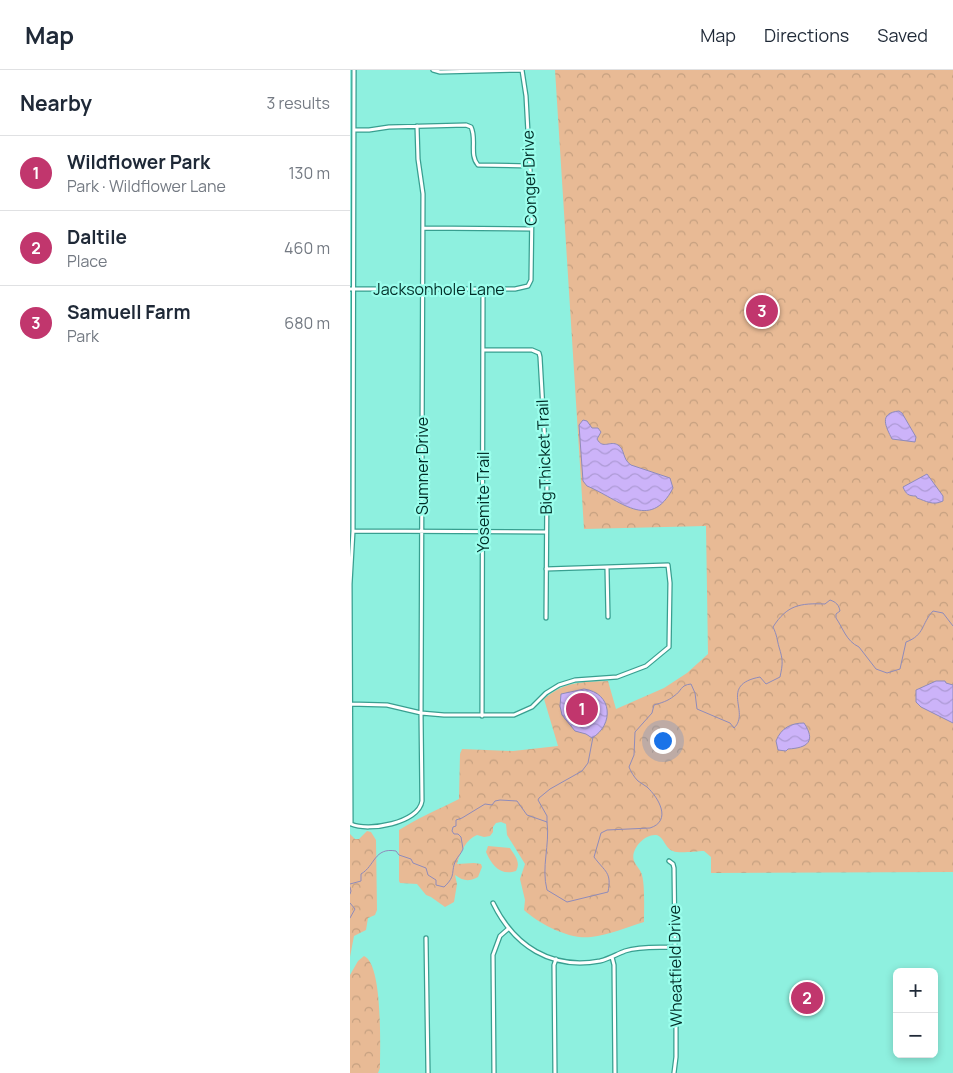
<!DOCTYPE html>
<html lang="en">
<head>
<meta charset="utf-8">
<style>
  body { margin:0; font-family:Manrope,sans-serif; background:#f6f6f7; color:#1f2937 }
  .controls { position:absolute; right:15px; bottom:15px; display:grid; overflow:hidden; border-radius:8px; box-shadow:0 2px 8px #0003 }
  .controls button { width:45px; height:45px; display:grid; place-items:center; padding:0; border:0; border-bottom:1px solid #e0e1e3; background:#fff; color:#1f2937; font:25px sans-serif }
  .you { position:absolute; left:312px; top:670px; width:18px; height:18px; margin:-12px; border:4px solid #fff; border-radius:50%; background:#1a73e8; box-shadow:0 0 0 8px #1a73e833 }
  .badge { display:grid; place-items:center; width:32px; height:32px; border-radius:50%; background:#c1366d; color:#fff; font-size:16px; font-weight:700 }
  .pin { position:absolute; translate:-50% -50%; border:2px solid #fff; box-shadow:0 1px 5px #0006 }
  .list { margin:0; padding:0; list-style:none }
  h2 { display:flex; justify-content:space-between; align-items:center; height:65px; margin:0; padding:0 20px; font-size:21px }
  h2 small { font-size:16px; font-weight:400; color:#747a83 }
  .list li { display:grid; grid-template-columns:32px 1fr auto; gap:15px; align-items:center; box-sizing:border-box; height:75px; padding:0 20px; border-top:1px solid #e0e1e3 }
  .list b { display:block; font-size:19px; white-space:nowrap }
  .list p { margin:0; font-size:16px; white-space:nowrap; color:#747a83 }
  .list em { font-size:16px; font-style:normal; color:#747a83 }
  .map { position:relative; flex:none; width:603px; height:1003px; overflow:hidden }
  header { display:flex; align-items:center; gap:30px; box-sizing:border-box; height:70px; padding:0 25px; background:#fff; border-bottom:1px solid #e0e1e3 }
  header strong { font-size:24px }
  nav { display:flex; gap:28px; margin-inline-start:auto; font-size:18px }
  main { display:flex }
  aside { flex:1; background:#fff }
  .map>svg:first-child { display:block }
  .forest { fill:url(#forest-crowns) }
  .water { fill:url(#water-waves); stroke:#8f8bba }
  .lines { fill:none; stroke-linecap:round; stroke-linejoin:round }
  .stream { stroke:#8f8bba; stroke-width:1 }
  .minor-casing { stroke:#389f90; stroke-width:5.5 }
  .minor { stroke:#fff; stroke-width:3 }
  .labels { text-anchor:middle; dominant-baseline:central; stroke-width:4.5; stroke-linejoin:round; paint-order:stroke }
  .street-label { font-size:16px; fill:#002d27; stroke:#9bfeec }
</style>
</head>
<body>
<header>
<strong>Map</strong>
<nav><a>Map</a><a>Directions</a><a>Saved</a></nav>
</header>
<main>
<aside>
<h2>Nearby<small>3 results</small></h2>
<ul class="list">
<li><span class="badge">1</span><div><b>Wildflower Park</b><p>Park · Wildflower Lane</p></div><em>130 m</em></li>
<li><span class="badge">2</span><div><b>Daltile</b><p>Place</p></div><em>460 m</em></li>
<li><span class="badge">3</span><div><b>Samuell Farm</b><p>Park</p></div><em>680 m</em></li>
</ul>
</aside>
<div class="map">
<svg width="603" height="1003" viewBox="0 0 603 1003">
  <defs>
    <pattern id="forest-crowns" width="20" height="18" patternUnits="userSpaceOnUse" patternTransform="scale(1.25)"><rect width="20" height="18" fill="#e8ba95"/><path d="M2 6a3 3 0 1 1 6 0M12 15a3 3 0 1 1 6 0" fill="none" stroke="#c5a080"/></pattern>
    <pattern id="water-waves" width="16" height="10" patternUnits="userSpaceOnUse" patternTransform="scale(1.25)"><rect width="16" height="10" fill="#ccb3f9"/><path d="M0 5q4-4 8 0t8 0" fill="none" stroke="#ad9ad5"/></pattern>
  </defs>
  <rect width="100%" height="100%" fill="#8ef0df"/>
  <path class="forest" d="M205,0H603V802L361,803V787L354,781C346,781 329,784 323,781C315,779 314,766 306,765C294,764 280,780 284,791C286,796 291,800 292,805C295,816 294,839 294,852C277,857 259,865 241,867C220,870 189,854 174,840L175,830L170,809L175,794L157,765L156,754L151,752L146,753L143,757V762L140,766L134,767L127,765C116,769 110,783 107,794L124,793L131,794L132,797L128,807C118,812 114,811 105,805L107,814L104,832L95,837L81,827L76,825L67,814L50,813L49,811V760C68,748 89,739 109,729L110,684L112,679L163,681L208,676L194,629C215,611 232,612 258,611L266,639L314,618L337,603L358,584L356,456L234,459Z
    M17,761L21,762L26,770L27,840L25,845L18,848L16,860L4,866L0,887V764L5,769H9Z
    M138,776L160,778C165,786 171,792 166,801C151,806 142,796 136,782Z
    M14,886C33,894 30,977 30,998L28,1003H0V905L8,891Z"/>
  <path class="water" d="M549,341L552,343L566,367L565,372L542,369C536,357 528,343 549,341Z
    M233,350L237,351L242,358H248L251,362L247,369C253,380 260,370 268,375C275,379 272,389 281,395L320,408L323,418C300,463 269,429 237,416L233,411L229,355Z
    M577,404L593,426V431C583,436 576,431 567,428L566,426C558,426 556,424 553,417Z
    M586,611H595L596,613L603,615V653L571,637L566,632V620Z
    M234,619C263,623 264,655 242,668L236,664L225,661L212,645L210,636L211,624Z
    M454,653C466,671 458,678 438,679L436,681L428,680L426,671C431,658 441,653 454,653Z"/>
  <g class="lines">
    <path class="stream" d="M197,752V746L188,730L189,728L200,719L232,701L238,693L243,667
      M0,814L11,811V804C25,796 24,777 46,781L49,785L61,789L63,793L76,798L78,805L86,810V815L94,817C107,805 100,802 106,790C108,786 111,784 113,779L111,767L108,764H104L102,761L103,757L106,756V750L112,748L135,734L142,735L145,731L150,730L167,731L177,745L197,752C200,775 191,797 197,820L217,832L258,822C262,802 255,802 244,787L251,763L257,760L300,758C322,751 309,728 297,717C294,715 291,713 288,711C284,707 281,702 279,697L284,685L285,662L302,643L304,635C311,633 318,631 324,626C332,621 330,615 341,614L345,623L347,639L380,653L384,658C401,642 368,615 410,607L416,614L430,607C433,593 433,590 429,577C427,570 427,565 423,557C437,535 450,533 475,534L480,530C486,532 489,535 490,541L486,544V548C493,558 496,571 509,577L526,599L537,603L550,599L556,572C575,565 571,554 583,541L593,543L603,556
      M0,817L1,821L0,824
      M0,833L5,839L0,848"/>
    <g class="minor-casing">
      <path id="minor" d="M4,0L3,461L0,514L1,754C18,762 69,753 72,731L71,643L73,124L68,89L67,56
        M83,0L90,2L172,0
        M4,60H19L39,57L116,55L121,57C127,69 119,85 128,95L180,96
        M73,158L181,159
        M0,219H165L178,216L181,210L182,136L176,26L172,0
        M133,280H182L189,283L190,287L197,410L196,548
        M3,461L195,462
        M257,498L258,547
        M0,634L37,635L71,643L94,645H164L182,637L196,623L209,615L225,610L267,607L296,596L319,577L320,513L318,495L196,499
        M132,646L133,218
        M319,791L323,794L324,798L326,949V987L324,1003
        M143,833C164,876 201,900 250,891C259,889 267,884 275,881C291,876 309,878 325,877
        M76,868L78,1003
        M262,887L264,895L265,1003
        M144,1003L143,885L150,866L158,859
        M205,1003L204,895L206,889"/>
    </g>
    <use href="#minor" class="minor"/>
  </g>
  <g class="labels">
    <g class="street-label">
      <text transform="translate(179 108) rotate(-92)">Conger Drive</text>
      <text x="89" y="219">Jacksonhole Lane</text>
      <text transform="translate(194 387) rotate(-92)">Big Thicket Trail</text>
      <text transform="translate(72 396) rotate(-90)">Sumner Drive</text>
      <text transform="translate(133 432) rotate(-90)">Yosemite Trail</text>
      <text transform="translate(325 896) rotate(-91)">Wheatfield Drive</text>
    </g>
  </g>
</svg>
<div class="controls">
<button>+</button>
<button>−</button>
</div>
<div class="you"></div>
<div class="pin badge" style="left:232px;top:639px">1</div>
<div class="pin badge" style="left:457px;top:928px">2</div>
<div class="pin badge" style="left:412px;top:241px">3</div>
</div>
</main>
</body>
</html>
